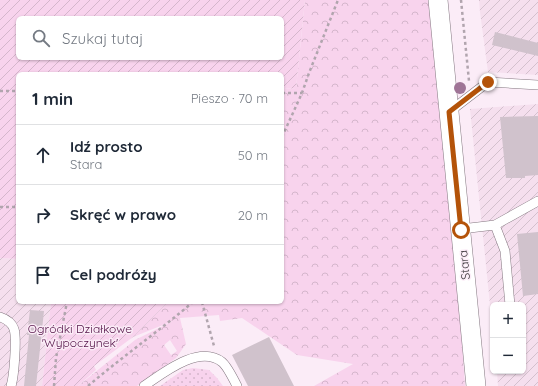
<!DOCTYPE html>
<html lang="pl">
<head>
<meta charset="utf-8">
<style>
  body { margin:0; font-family:Quicksand,sans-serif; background:#f2f2f3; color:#1f2937 }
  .controls { position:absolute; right:12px; bottom:12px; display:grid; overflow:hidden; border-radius:6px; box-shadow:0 1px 3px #0004 }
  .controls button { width:36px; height:36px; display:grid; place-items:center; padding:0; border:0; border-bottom:1px solid #e0e1e3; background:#fff; color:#1f2937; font:20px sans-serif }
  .stop { position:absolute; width:12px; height:12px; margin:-9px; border:3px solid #b45309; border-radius:50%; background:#fff }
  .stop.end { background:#b45309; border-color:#fff; box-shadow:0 1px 4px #0008 }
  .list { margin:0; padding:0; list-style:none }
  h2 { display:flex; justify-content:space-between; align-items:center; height:52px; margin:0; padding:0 16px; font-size:17px }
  h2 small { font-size:13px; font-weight:400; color:#747a83 }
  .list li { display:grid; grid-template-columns:26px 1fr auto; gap:12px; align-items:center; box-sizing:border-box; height:60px; padding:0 16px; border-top:1px solid #e0e1e3 }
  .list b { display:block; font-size:15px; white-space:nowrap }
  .list p { margin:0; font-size:13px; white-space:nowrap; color:#747a83 }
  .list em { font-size:13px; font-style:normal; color:#747a83 }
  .icon { flex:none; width:22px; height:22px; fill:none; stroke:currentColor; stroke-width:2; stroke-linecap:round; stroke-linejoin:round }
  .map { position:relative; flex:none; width:538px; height:386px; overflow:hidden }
  .search { position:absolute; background:#fff; box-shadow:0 1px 3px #0004; left:16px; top:16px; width:268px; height:44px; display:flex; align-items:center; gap:10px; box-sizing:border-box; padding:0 14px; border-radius:6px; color:#747a83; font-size:15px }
  .panel { position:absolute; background:#fff; box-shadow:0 1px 3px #0004; left:16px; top:72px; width:268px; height:232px; border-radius:6px }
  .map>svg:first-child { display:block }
  .industrial { fill:url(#industrial-furrows) }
  .grass { fill:url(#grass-dots) }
  .forest { fill:url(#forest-crowns); fill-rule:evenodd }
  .garden { fill:url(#garden-furrows); fill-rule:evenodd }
  .building { fill:#d0c2cc }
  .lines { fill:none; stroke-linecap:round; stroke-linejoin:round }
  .lane-casing { stroke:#847780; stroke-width:10 }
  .street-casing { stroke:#847780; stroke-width:20 }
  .path { stroke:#b1a5ae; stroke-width:2.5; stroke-dasharray:3 3; stroke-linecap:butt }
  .lane { stroke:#fff; stroke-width:9 }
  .street { stroke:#fff; stroke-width:19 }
  .tree { fill:#9f7496 }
  .route { stroke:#b45309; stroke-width:5 }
  .labels { text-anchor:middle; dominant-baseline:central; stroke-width:3; stroke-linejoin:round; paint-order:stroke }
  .street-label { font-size:12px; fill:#383337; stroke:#fbecf7 }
  .park-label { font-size:12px; fill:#531247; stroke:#fbecf7 }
</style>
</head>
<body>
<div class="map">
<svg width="538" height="386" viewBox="0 0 538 386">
  <defs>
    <pattern id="industrial-furrows" width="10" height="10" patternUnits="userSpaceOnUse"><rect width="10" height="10" fill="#f5dfee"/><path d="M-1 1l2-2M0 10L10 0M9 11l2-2" fill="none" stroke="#d3c0cd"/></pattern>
    <pattern id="grass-dots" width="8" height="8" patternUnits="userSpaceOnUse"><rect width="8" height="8" fill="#f8d3ed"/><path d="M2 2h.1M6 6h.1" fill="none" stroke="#d5b6cc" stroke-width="1.8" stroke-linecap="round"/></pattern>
    <pattern id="forest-crowns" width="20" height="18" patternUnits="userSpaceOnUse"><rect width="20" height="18" fill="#f8d3ed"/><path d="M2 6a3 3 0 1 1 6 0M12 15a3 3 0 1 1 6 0" fill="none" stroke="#d5b6cc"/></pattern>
    <pattern id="garden-furrows" width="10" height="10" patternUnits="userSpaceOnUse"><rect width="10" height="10" fill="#f8d3ed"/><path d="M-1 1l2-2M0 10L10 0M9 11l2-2" fill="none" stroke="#d5b6cc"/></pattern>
  </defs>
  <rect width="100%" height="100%" fill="#fbecf7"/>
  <path class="industrial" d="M479,0H538V75L488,72L480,12Z
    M538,104V386H498L497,371H523V305H493V334L470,109Z
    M0,258L18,259V302H51L42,386H0Z"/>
  <path class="grass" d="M193,368L209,370L217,378L223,386H160L183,370Z"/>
  <path class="forest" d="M305,0H431L453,216L465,386H314L353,364L297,355L242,318L220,321L219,315L180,318L186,344L176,358L137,386H78L135,340L173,321L133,337L168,302H282V89L296,88ZM170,340L177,351L171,355L164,345Z"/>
  <path class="garden" d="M0,0H305L296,88L282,89V74H18V259L0,258ZM18,18H282V58H18Z
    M51,302H168L133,337L94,366L96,370L78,386H42Z"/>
  <path class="building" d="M495,32L538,43V56L492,45Z
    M538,116V175L525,176V178H506L500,117Z
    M538,232V294L523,296L517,234Z
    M30,310L44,311L36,386H24L29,335H27Z
    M269,337L294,386H248L232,355Z"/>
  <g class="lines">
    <g class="lane-casing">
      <path id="lane" d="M449,112L488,82L538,85
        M495,225L505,251L510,305
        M461,229L495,225L538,201
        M0,317C6,319 12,323 14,329C17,338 14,377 11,386
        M144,386C163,373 199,344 222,362C227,366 234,380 237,386"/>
    </g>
    <g class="street-casing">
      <path id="street" d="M438,0L476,386"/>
    </g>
    <path class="path" d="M461,0L469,81
      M0,91H18
      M282,93H302
      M282,137L302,93L309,73L338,0
      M0,207H18
      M202,302L214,346
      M54,386L56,358L67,302
      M88,386C122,357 159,331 193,302"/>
    <use href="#lane" class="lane"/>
    <use href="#street" class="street"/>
  </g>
  <circle class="tree" cx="460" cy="88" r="6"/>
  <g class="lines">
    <path class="route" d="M461,230L449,112L488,82"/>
  </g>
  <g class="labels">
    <g class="street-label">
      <text transform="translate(464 265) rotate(-96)">Stara</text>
    </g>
    <g class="park-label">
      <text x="80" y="328">Ogródki Działkowe<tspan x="80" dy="14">'Wypoczynek'</tspan></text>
    </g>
  </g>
</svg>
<div class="controls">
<button>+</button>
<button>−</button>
</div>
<div class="stop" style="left:461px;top:230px"></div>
<div class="stop end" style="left:488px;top:82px"></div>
<div class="search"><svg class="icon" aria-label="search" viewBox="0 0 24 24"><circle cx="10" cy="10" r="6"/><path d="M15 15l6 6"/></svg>Szukaj tutaj</div>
<section class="panel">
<h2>1 min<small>Pieszo · 70 m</small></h2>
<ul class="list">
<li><svg class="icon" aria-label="ahead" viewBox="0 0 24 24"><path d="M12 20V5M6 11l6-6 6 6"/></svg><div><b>Idź prosto</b><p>Stara</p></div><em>50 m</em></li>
<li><svg class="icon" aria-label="right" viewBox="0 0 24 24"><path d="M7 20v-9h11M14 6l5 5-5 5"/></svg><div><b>Skręć w prawo</b></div><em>20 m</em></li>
<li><svg class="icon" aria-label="arrive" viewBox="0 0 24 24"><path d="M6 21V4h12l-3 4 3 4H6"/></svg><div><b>Cel podróży</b></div></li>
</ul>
</section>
</div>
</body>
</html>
